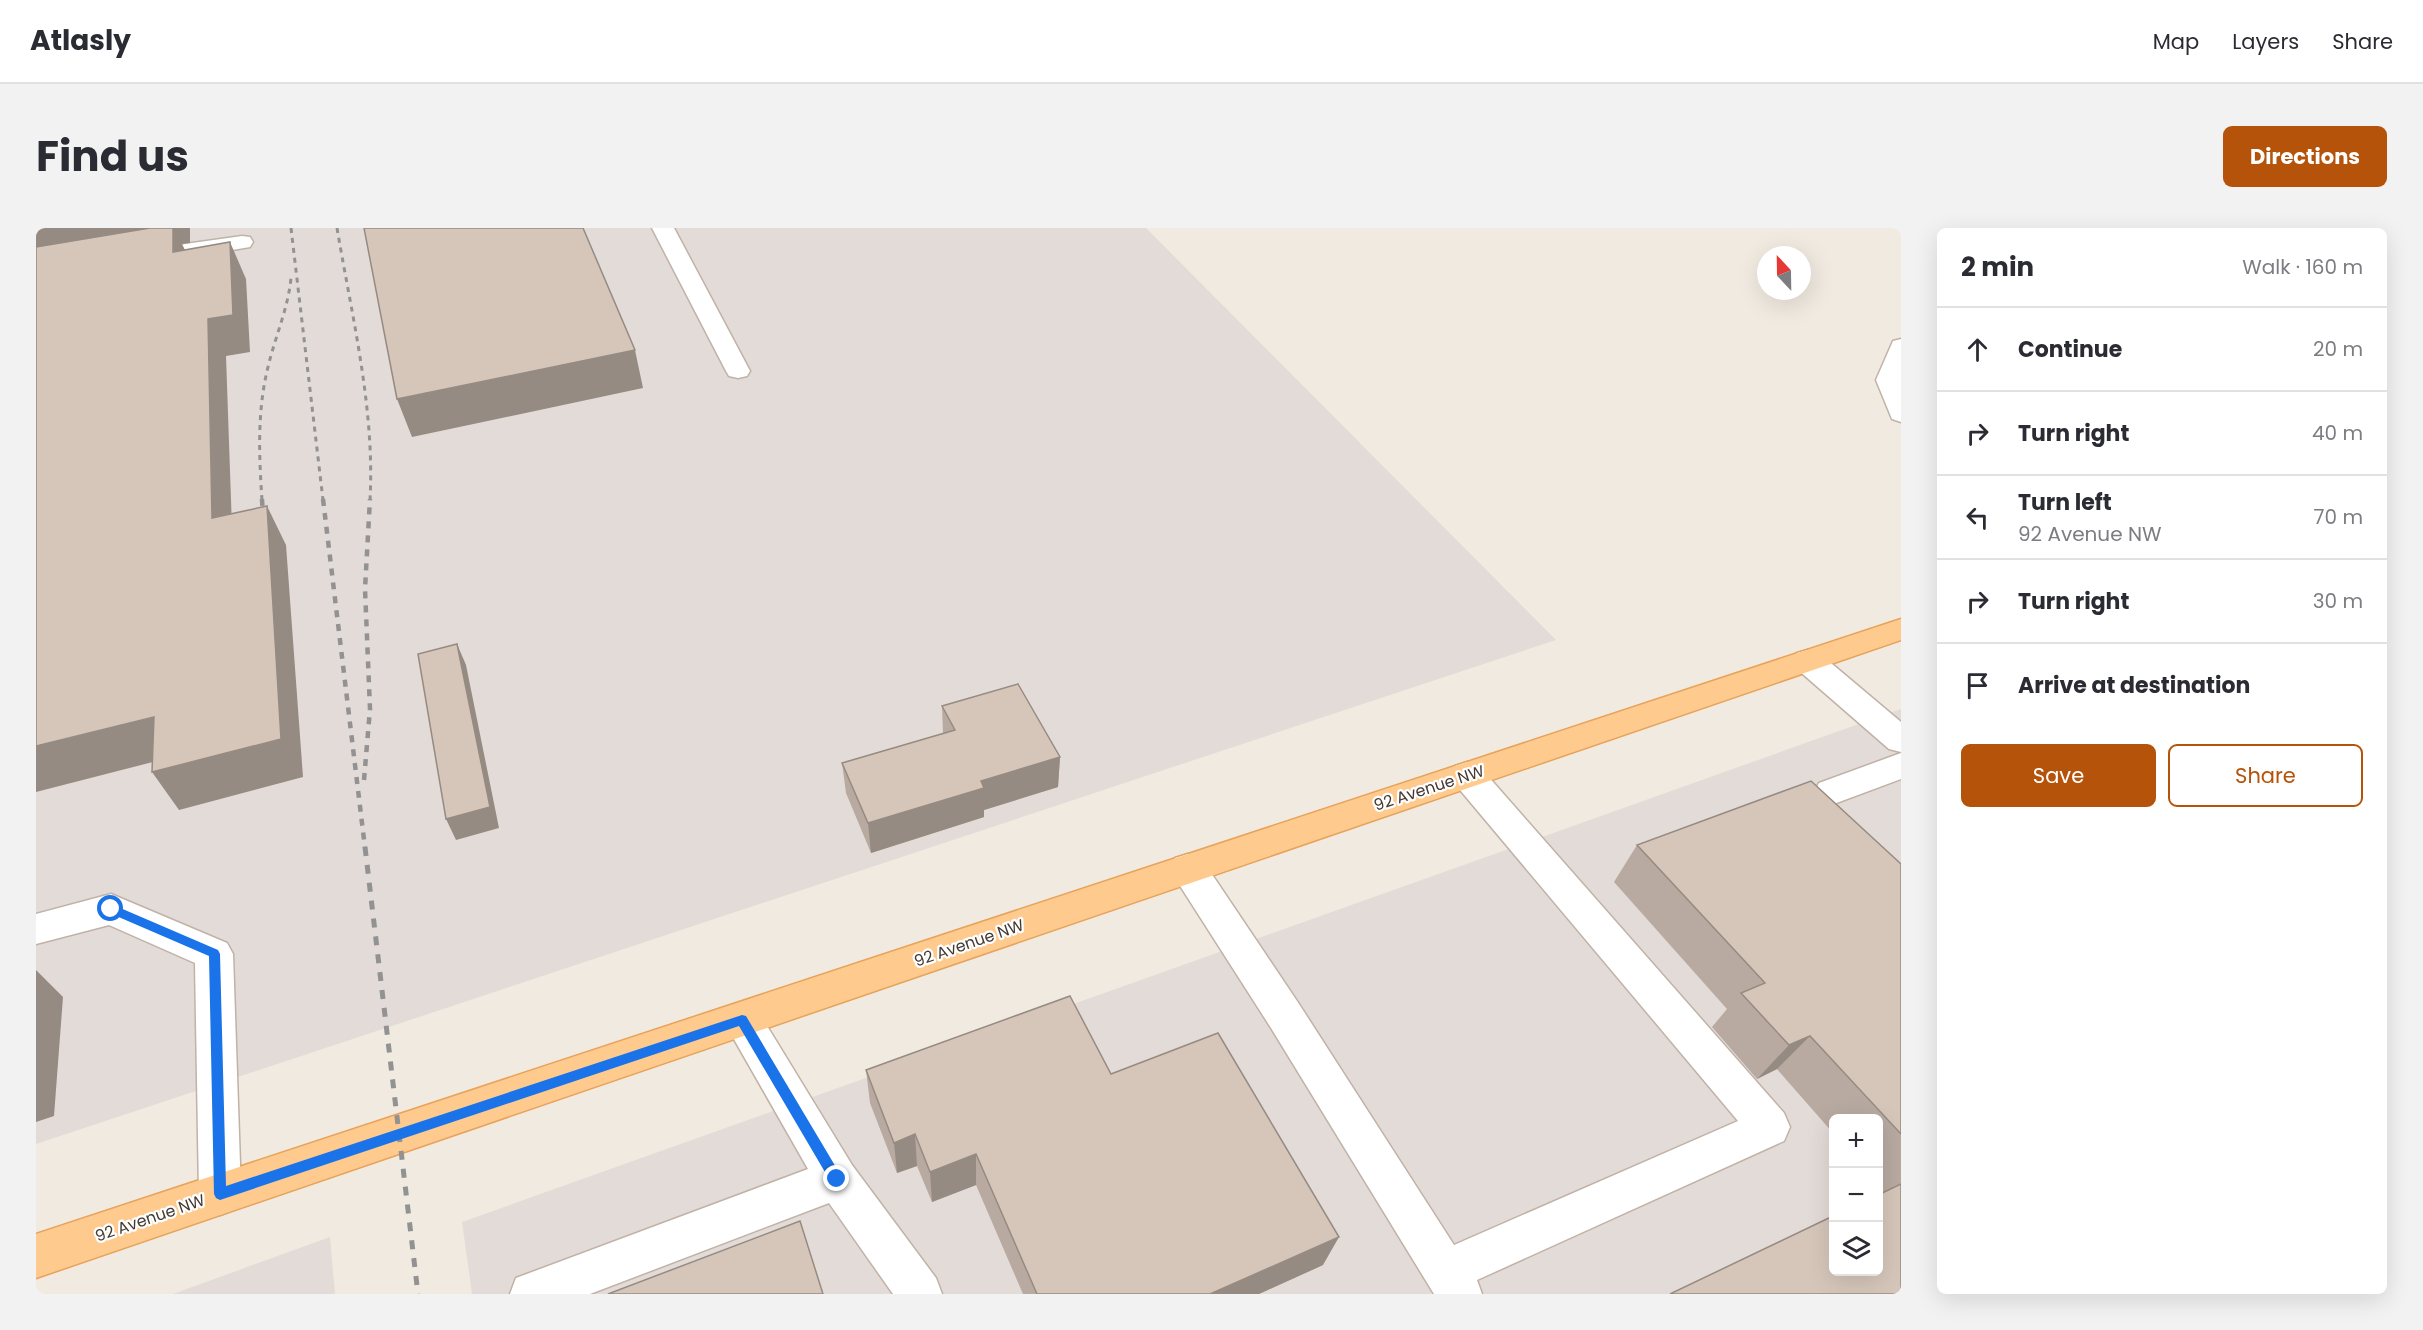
<!DOCTYPE html>
<html lang="en">
<head>
<meta charset="utf-8">
<style>
  body { margin:0; font-family:Poppins,sans-serif; background:#f2f2f3; color:#2b2b33 }
  .controls { position:absolute; right:18px; bottom:18px; display:grid; overflow:hidden; border-radius:9px; box-shadow:0 6px 24px #0002 }
  .controls button { width:54px; height:54px; display:grid; place-items:center; padding:0; border:0; border-bottom:2px solid #e1e1e2; background:#fff; color:#2b2b33; font:30px sans-serif }
  .compass { position:absolute; left:1721px; top:18px; width:54px; height:54px; border-radius:50%; background:#fff; box-shadow:0 6px 24px #0002; rotate:338deg }
  .stop { position:absolute; width:18px; height:18px; margin:-14px; border:4px solid #1a73e8; border-radius:50%; background:#fff }
  .stop.end { background:#1a73e8; border-color:#fff; box-shadow:0 2px 6px #0008 }
  .list { margin:0; padding:0; list-style:none }
  h2 { display:flex; justify-content:space-between; align-items:center; height:78px; margin:0; padding:0 24px; font-size:26px }
  h2 small { font-size:20px; font-weight:400; color:#7c7c81 }
  .list li { display:grid; grid-template-columns:39px 1fr auto; gap:18px; align-items:center; box-sizing:border-box; height:84px; padding:0 24px; border-top:2px solid #e1e1e2 }
  .list b { display:block; font-size:22px; white-space:nowrap }
  .list p { margin:0; font-size:20px; white-space:nowrap; color:#7c7c81 }
  .list em { font-size:20px; font-style:normal; color:#7c7c81 }
  .actions { display:flex; gap:12px; padding:18px 24px }
  .actions a { flex:1; padding:14px 0; border:2px solid #b45309; border-radius:9px; text-align:center; font-size:21px; color:#b45309 }
  .actions .main { background:#b45309; color:#fff }
  .icon { flex:none; width:33px; height:33px; fill:none; stroke:currentColor; stroke-width:2; stroke-linecap:round; stroke-linejoin:round }
  .map { position:relative; flex:none; width:1865px; height:1066px; overflow:hidden; border-radius:9px }
  header { display:flex; align-items:center; gap:36px; box-sizing:border-box; height:84px; padding:0 30px; background:#fff; border-bottom:2px solid #e1e1e2 }
  header strong { font-size:28px }
  nav { display:flex; gap:33px; margin-inline-start:auto; font-size:21px }
  .intro { display:flex; align-items:center; justify-content:space-between; box-sizing:border-box; height:144px; padding:0 36px }
  h1 { margin:0; font-size:42px }
  .button { padding:15px 27px; border-radius:9px; background:#b45309; color:#fff; font-size:21px; font-weight:700 }
  main { display:flex; gap:36px; padding:0 36px }
  aside { flex:1; background:#fff; border-radius:9px; box-shadow:0 6px 24px #0002 }
  .map>svg:first-child { display:block }
  .industrial { fill:#e3dbd7; fill-rule:evenodd }
  .lines { fill:none; stroke-linecap:round; stroke-linejoin:round }
  .minor-casing { stroke:#c0b2a7; stroke-width:3 }
  .major-casing { stroke:#e7a35a; stroke-width:3 }
  .minor { fill:#fff; fill-rule:evenodd }
  .major { fill:#ffca8d; fill-rule:evenodd }
  .rail-far2 { stroke:#929292; stroke-width:3; stroke-dasharray:5 5; stroke-linecap:butt }
  .rail-far1 { stroke:#929292; stroke-width:4.5; stroke-dasharray:7 7; stroke-linecap:butt }
  .rail { stroke:#929292; stroke-width:5; stroke-dasharray:9 9; stroke-linecap:butt }
  .wall { fill:#b8aaa0 }
  .shaded-wall { fill:#968b82 }
  .building { fill:#d6c6ba; stroke:#968b82; stroke-width:1.5 }
  .route { fill:#1a73e8 }
  .labels { text-anchor:middle; dominant-baseline:central; stroke-width:4.5; stroke-linejoin:round; paint-order:stroke }
  .street-label { font-size:16px; fill:#433932; stroke:#fff }
</style>
</head>
<body>
<header>
<strong>Atlasly</strong>
<nav><a>Map</a><a>Layers</a><a>Share</a></nav>
</header>
<div class="intro"><h1>Find us</h1><a class="button">Directions</a></div>
<main>
<div class="map">
<svg width="1865" height="1066" viewBox="0 0 1865 1066">
  <rect width="100%" height="100%" fill="#f1eae1"/>
  <path class="industrial" d="M0,0H1110L1520,412L0,916Z
    M1865,481V1066H436L426,994ZM1798,890H1842V1044H1798Z
    M294,1009L299,1066H137Z"/>
  <g class="lines">
    <g class="minor-casing">
      <path id="minor" d="M616,0H638L714,143L711,148L702,150L693,148L690,143Z
        M206,8L214,9L217,14L214,19L149,30L141,28L138,23L141,18L149,16Z
        M1865,111V194L1856,191L1840,152L1857,113Z
        M1772,422L1783,425L1865,494V524L1853,521L1761,441L1757,433L1761,425Z
        M1865,525V551L1795,577L1783,573L1778,564L1783,555Z
        M1431,534L1443,538L1748,885L1754,899L1748,913L1441,1052L1446,1066H1398L1235,800L1139,650L1134,640L1139,630L1152,626L1165,630L1263,776L1418,1017L1702,893L1419,556L1414,547L1419,538Z
        M75,666L191,715L197,726L205,966L199,981L184,987L169,981L163,966L159,735L73,697L0,716V686Z
        M706,775L720,780L816,937L900,1050L906,1066H857L793,975L554,1066H474L480,1050L772,941L687,792L692,780Z"/>
    </g>
    <g class="major-casing">
      <path id="major" d="M1865,391V412L0,1050V1006Z"/>
    </g>
    <use href="#minor" class="minor"/>
    <use href="#major" class="major"/>
    <path class="rail-far2" d="M255,0L287,272
      M301,0C316,89 339,181 334,272
      M226,272C223,228 221,183 232,139C239,109 252,81 255,50"/>
    <path class="rail-far1" d="M226,271L227,289
      M287,271L329,620
      M328,552L334,481L329,361L334,271"/>
    <path class="rail" d="M329,619L382,1066"/>
  </g>
  <path class="wall" d="M906,478L1024,529L1022,559L948,582V589L835,625L810,565L806,535L907,506Z
    M1601,617L1865,636V1066L1842,1044V891H1797V905L1741,841L1721,851L1676,799L1691,781L1578,654Z
    M830,842L1075,846L1287,1037L1223,1066H987L940,957L896,974L881,938L861,945L834,875Z"/>
  <path class="shaded-wall" d="M8,0H154V15L146,16L154,32L0,41V1Z
    M194,14L210,51L214,124L190,128L197,329L176,290L172,91Z
    M599,122L607,160L376,209L361,171Z
    M231,278L250,317L267,549L143,582L116,544Z
    M421,416L430,437L463,600L420,612L410,591Z
    M118,489L144,527L0,564V518Z
    M1024,529L1022,559L948,582V589L835,625L832,595L945,553Z
    M0,742L27,769L18,888L0,894Z
    M1774,808L1741,841L1721,851L1753,817Z
    M879,906L881,938L861,945L858,915Z
    M940,926V957L896,974L894,944Z
    M1303,1009L1287,1037L1223,1066H1174Z"/>
  <path class="building" d="M114,0H137V24L194,14L197,87L172,91L176,290L231,278L245,511L116,544L118,489L0,518V19Z
    M328,0H547L599,122L361,171Z
    M421,416L454,579L410,591L382,426Z
    M982,456L1024,529L945,553L948,560L832,595L806,535L919,502L906,478Z
    M1775,553L1865,636V906L1774,808L1753,817L1705,765L1729,755L1601,617Z
    M1034,768L1075,846L1182,805L1303,1009L1174,1066H1001L940,926L894,944L879,906L858,915L830,842Z
    M1865,956V1066H1634L1797,988V1044H1842V967Z
    M764,993L787,1066H572Z"/>
  <path class="route" d="M75,676L182,722L184,726L190,958L706,787L710,788L807,951L801,957L796,956L703,798L184,972L180,970L178,966L173,728L71,684V678Z"/>
  <g class="labels">
    <g class="street-label">
      <text transform="translate(1393 560) rotate(-18)">92 Avenue NW</text>
      <text transform="translate(933 715) rotate(-19)">92 Avenue NW</text>
      <text transform="translate(114 990) rotate(-19)">92 Avenue NW</text>
    </g>
  </g>
</svg>
<div class="controls">
<button>+</button>
<button>−</button>
<button><svg class="icon" aria-label="layers" viewBox="0 0 24 24"><path d="M12 4l9 5-9 5-9-5zM3 14l9 5 9-5"/></svg></button>
</div>
<svg class="compass" viewBox="-18 -18 36 36"><path d="M0-13l5 13h-10z" fill="#e53935"/><path d="M0 13l5-13h-10z" fill="#7c7c81"/></svg>
<div class="stop" style="left:75px;top:681px"></div>
<div class="stop end" style="left:801px;top:951px"></div>
</div>
<aside>
<h2>2 min<small>Walk · 160 m</small></h2>
<ul class="list">
<li><svg class="icon" aria-label="ahead" viewBox="0 0 24 24"><path d="M12 20V5M6 11l6-6 6 6"/></svg><div><b>Continue</b></div><em>20 m</em></li>
<li><svg class="icon" aria-label="right" viewBox="0 0 24 24"><path d="M7 20v-9h11M14 6l5 5-5 5"/></svg><div><b>Turn right</b></div><em>40 m</em></li>
<li><svg class="icon" aria-label="left" viewBox="0 0 24 24"><path d="M17 20v-9H6M10 6l-5 5 5 5"/></svg><div><b>Turn left</b><p>92 Avenue NW</p></div><em>70 m</em></li>
<li><svg class="icon" aria-label="right" viewBox="0 0 24 24"><path d="M7 20v-9h11M14 6l5 5-5 5"/></svg><div><b>Turn right</b></div><em>30 m</em></li>
<li><svg class="icon" aria-label="arrive" viewBox="0 0 24 24"><path d="M6 21V4h12l-3 4 3 4H6"/></svg><div><b>Arrive at destination</b></div></li>
</ul>
<div class="actions"><a class="main">Save</a><a>Share</a></div>
</aside>
</main>
</body>
</html>
